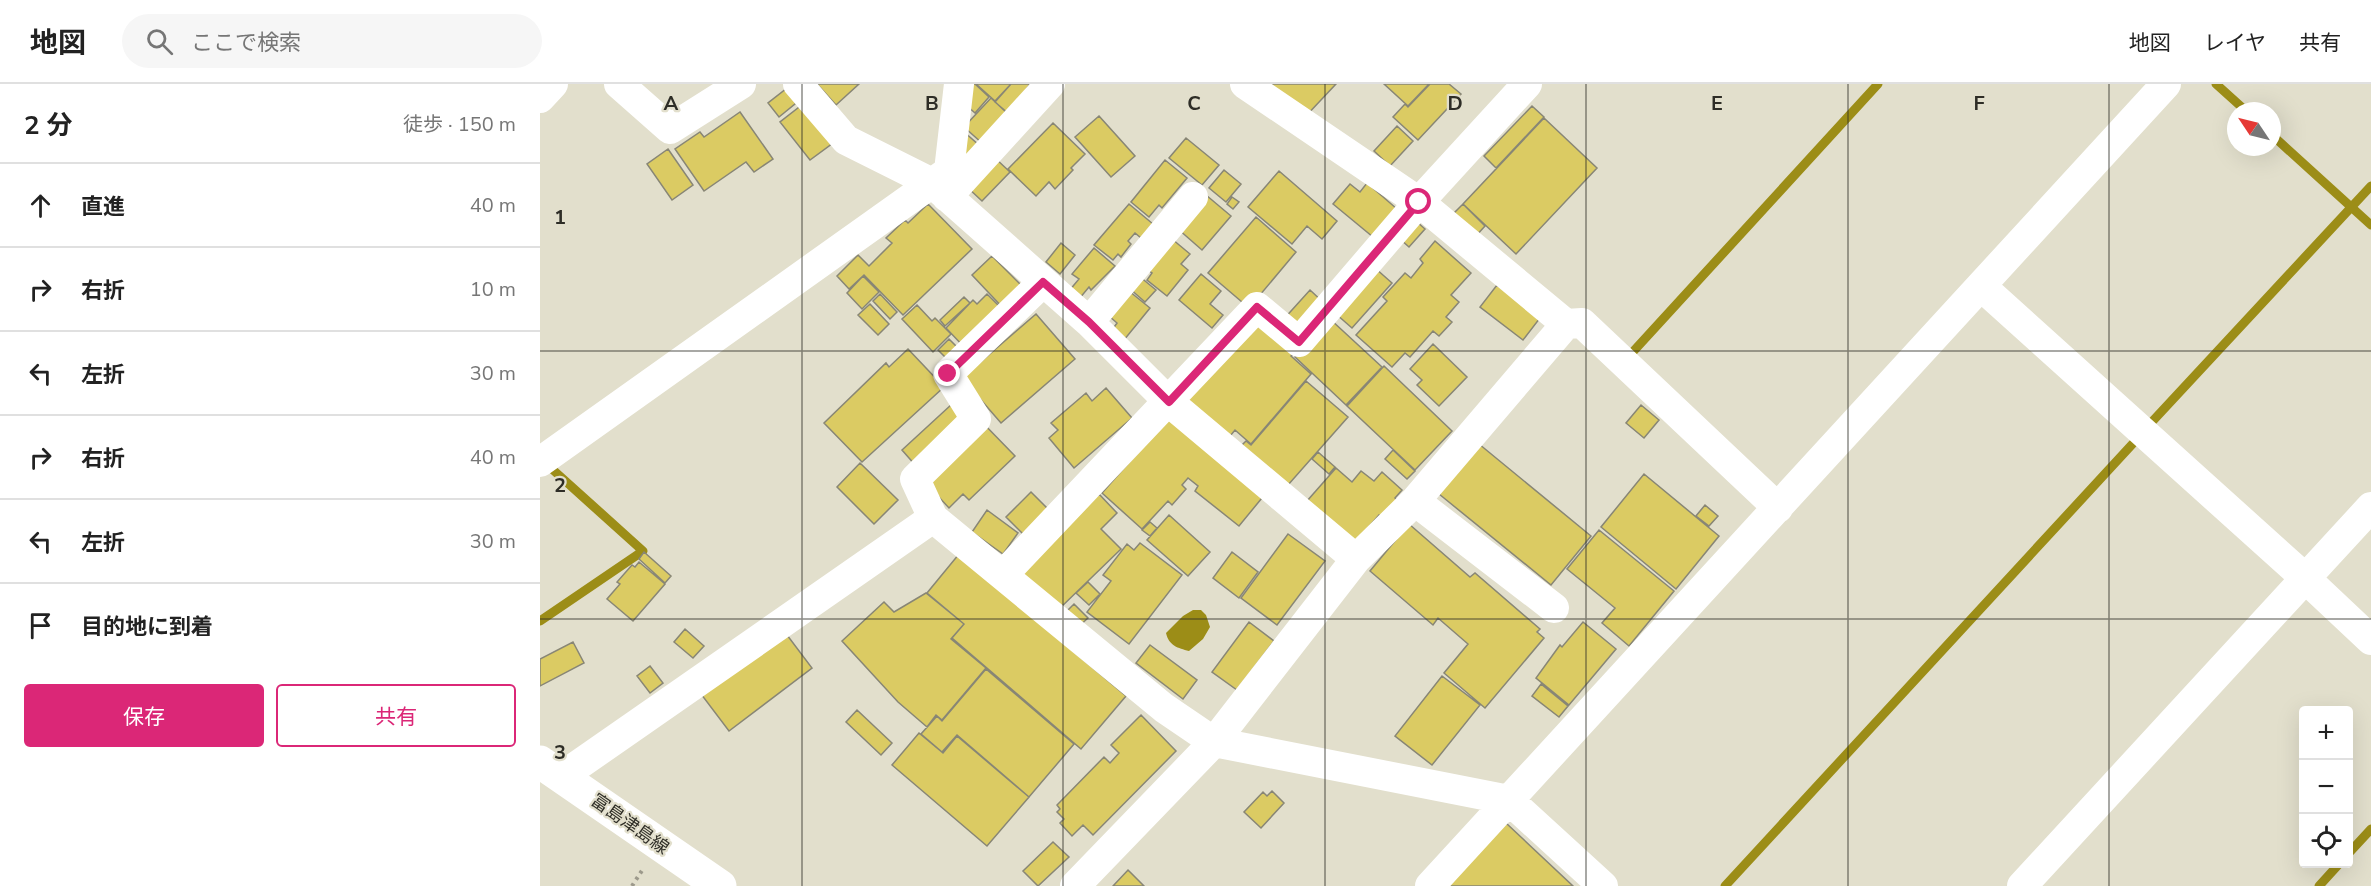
<!DOCTYPE html>
<html lang="ja">
<head>
<meta charset="utf-8">
<style>
  body { margin:0; font-family:"Nunito Sans","Noto Sans JP",sans-serif; background:#f6f6f6; color:#222 }
  .controls { position:absolute; right:18px; bottom:18px; display:grid; overflow:hidden; border-radius:6px; box-shadow:0 6px 24px #0002 }
  .controls button { width:54px; height:54px; display:grid; place-items:center; padding:0; border:0; border-bottom:2px solid #e0e0e0; background:#fff; color:#222; font:30px sans-serif }
  .compass { position:absolute; left:1687px; top:18px; width:54px; height:54px; border-radius:50%; background:#fff; box-shadow:0 6px 24px #0002; rotate:305deg }
  .stop { position:absolute; width:18px; height:18px; margin:-14px; border:4px solid #db2777; border-radius:50%; background:#fff }
  .stop.end { background:#db2777; border-color:#fff; box-shadow:0 2px 6px #0008 }
  .list { margin:0; padding:0; list-style:none }
  h2 { display:flex; justify-content:space-between; align-items:center; height:78px; margin:0; padding:0 24px; font-size:26px }
  h2 small { font-size:20px; font-weight:400; color:#767676 }
  .list li { display:grid; grid-template-columns:39px 1fr auto; gap:18px; align-items:center; box-sizing:border-box; height:84px; padding:0 24px; border-top:2px solid #e0e0e0 }
  .list b { display:block; font-size:22px; white-space:nowrap }
  .list em { font-size:20px; font-style:normal; color:#767676 }
  .actions { display:flex; gap:12px; padding:18px 24px }
  .actions a { flex:1; padding:14px 0; border:2px solid #db2777; border-radius:6px; text-align:center; font-size:21px; color:#db2777 }
  .actions .main { background:#db2777; color:#fff }
  .icon { flex:none; width:33px; height:33px; fill:none; stroke:currentColor; stroke-width:2; stroke-linecap:round; stroke-linejoin:round }
  .map { position:relative; flex:none; width:1831px; height:802px; overflow:hidden }
  header { display:flex; align-items:center; gap:36px; box-sizing:border-box; height:84px; padding:0 30px; background:#fff; border-bottom:2px solid #e0e0e0 }
  header strong { font-size:28px }
  nav { display:flex; gap:33px; margin-inline-start:auto; font-size:21px }
  .search { width:420px; height:54px; background:#f6f6f6; display:flex; align-items:center; gap:15px; box-sizing:border-box; padding:0 21px; border-radius:33px; color:#767676; font-size:22px }
  main { display:flex }
  aside { flex:1; background:#fff }
  .map>svg:first-child { display:block }
  .water { fill:#9c8d17 }
  .lines { fill:none; stroke-linecap:round; stroke-linejoin:round }
  .stream { stroke:#9c8d17; stroke-width:9 }
  .building { fill:#dbcb63; stroke:#888675; stroke-width:1.5 }
  .path { stroke:#9c998b; stroke-width:4; stroke-dasharray:3 4.5; stroke-linecap:butt }
  .minor { stroke:#fff; stroke-width:30 }
  .major { stroke:#fff; stroke-width:33 }
  .route { stroke:#db2777; stroke-width:8 }
  .grid { fill:none; stroke:#2e2d26; stroke-width:1.5; stroke-opacity:0.55 }
  .labels { text-anchor:middle; dominant-baseline:central; stroke-width:4.5; stroke-linejoin:round; paint-order:stroke }
  .street-label { font-size:18px; fill:#2e2d26; stroke:#e2dfcc }
  .grid-label { font-size:20px; text-anchor:middle; font-weight:bold; fill:#2e2d26; stroke:#e2dfcc; stroke-width:4.5; stroke-linejoin:round; paint-order:stroke }
</style>
</head>
<body>
<header>
<strong>地図</strong>
<div class="search"><svg class="icon" aria-label="search" viewBox="0 0 24 24"><circle cx="10" cy="10" r="6"/><path d="M15 15l6 6"/></svg>ここで検索</div>
<nav><a>地図</a><a>レイヤ</a><a>共有</a></nav>
</header>
<main>
<aside>
<h2>2 分<small>徒歩 · 150 m</small></h2>
<ul class="list">
<li><svg class="icon" aria-label="ahead" viewBox="0 0 24 24"><path d="M12 20V5M6 11l6-6 6 6"/></svg><div><b>直進</b></div><em>40 m</em></li>
<li><svg class="icon" aria-label="right" viewBox="0 0 24 24"><path d="M7 20v-9h11M14 6l5 5-5 5"/></svg><div><b>右折</b></div><em>10 m</em></li>
<li><svg class="icon" aria-label="left" viewBox="0 0 24 24"><path d="M17 20v-9H6M10 6l-5 5 5 5"/></svg><div><b>左折</b></div><em>30 m</em></li>
<li><svg class="icon" aria-label="right" viewBox="0 0 24 24"><path d="M7 20v-9h11M14 6l5 5-5 5"/></svg><div><b>右折</b></div><em>40 m</em></li>
<li><svg class="icon" aria-label="left" viewBox="0 0 24 24"><path d="M17 20v-9H6M10 6l-5 5 5 5"/></svg><div><b>左折</b></div><em>30 m</em></li>
<li><svg class="icon" aria-label="arrive" viewBox="0 0 24 24"><path d="M6 21V4h12l-3 4 3 4H6"/></svg><div><b>目的地に到着</b></div></li>
</ul>
<div class="actions"><a class="main">保存</a><a>共有</a></div>
</aside>
<div class="map">
<svg width="1831" height="802" viewBox="0 0 1831 802">
  <rect width="100%" height="100%" fill="#e2dfcc"/>
  <path class="water" d="M653,526H661L666,531L670,543L663,555L649,567C638,564 629,562 626,549L643,532Z"/>
  <g class="lines">
    <path class="stream" d="M1676,0L1706,27
      M1732,51L1831,141
      M1090,271L1338,0
      M1609,341L1831,102
      M0,537L103,467L12,385
      M1808,770L1831,745
      M1185,802L1598,354
      M1779,802L1799,780"/>
  </g>
  <path class="building" d="M277,0H319L296,21Z
    M430,0H435L449,13L435,29L426,21Z
    M436,0H471L455,17Z
    M471,0H490L469,30L455,18Z
    M730,0H796L765,33Z
    M844,0H889L868,22Z
    M890,0H909L921,10L878,56L853,33L865,20L868,23Z
    M251,1L261,15L239,33L228,19Z
    M451,14L469,31L443,60L424,43Z
    M263,20L293,59L270,76L240,38Z
    M992,22L1004,33L956,84L944,72Z
    M200,28L233,75L214,88L206,78L164,107L135,65L160,48L164,53Z
    M559,32L595,72L571,93L535,53Z
    M1004,34L1057,84L976,170L923,120Z
    M513,39L545,70L531,84L533,86L515,105L509,98L496,112L468,85Z
    M857,42L873,57L850,82L834,67Z
    M423,47L440,62L420,76Z
    M646,54L679,81L662,101L629,74Z
    M128,65L153,101L132,116L107,80Z
    M455,74L470,88L442,117L427,103Z
    M625,76L647,94L622,124L619,121L609,133L591,118Z
    M684,86L701,100L686,118L669,104Z
    M739,87L797,137L782,155L767,142L752,160L708,123Z
    M827,99L857,125L833,153L793,120L810,100L820,108Z
    M666,111L691,132L662,166L638,145Z
    M692,113L699,118L693,125L687,120Z
    M388,120L432,165L363,231L324,191L309,205L297,192L318,171L329,182L352,159L346,154L365,136L368,139Z
    M589,120L613,140L601,154L595,149L588,157L591,160L581,173L578,170L573,176L554,161Z
    M923,120L945,142L935,153L912,131Z
    M716,133L756,168L709,224L668,189Z
    M876,137L885,145L869,163L860,155Z
    M632,155L650,170L641,180L648,186L627,212L607,196L612,189L606,185Z
    M895,157L931,189L911,211L919,218L906,233L912,238L899,252L893,247L870,273L865,269L852,283L816,251L847,217L843,213L865,189L871,194L883,179L880,175Z
    M521,159L535,171L520,190L506,178Z
    M554,164L575,182L551,206L549,203L539,215L529,207L539,195L532,190Z
    M452,172L485,205L464,225L432,191Z
    M835,184L852,199L812,244L796,230Z
    M661,190L681,207L670,220L683,231L672,244L639,216Z
    M323,192L339,208L322,225L307,209Z
    M599,192L616,206L605,218L589,204Z
    M957,201L1000,234L983,256L940,223Z
    M770,206L784,219L756,250L742,237Z
    M589,207L610,224L584,256L572,246L577,239L569,232Z
    M340,210L357,228L350,235L333,217Z
    M447,210L463,226L425,264L406,244L433,216L437,220Z
    M424,213L430,219L405,242L400,236Z
    M330,220L349,240L338,251L318,231Z
    M377,221L392,237L395,234L411,250L393,268L362,235Z
    M496,230L535,275L461,339L422,294Z
    M715,234L755,268L751,272L771,290L711,360L695,346L686,357L642,318Z
    M790,235L842,283L806,321L755,273Z
    M409,255L420,266L409,277L398,266Z
    M893,260L927,293L899,322L877,301L882,296L870,285Z
    M368,265L404,303L322,378L284,339L346,279L349,283Z
    M844,282L912,347L875,386L807,322Z
    M766,297L808,333L748,401L702,361L706,357L711,361Z
    M566,304L592,334L534,384L509,354L518,346L511,339L546,309L552,317Z
    M412,320L426,336L376,382L362,366Z
    M1101,321L1119,336L1104,354L1086,339Z
    M630,332L726,409L699,442L655,407L658,402L648,394L642,401L646,405L632,421L628,417L602,445L562,409Z
    M440,336L475,372L429,416L423,410L409,424L383,396Z
    M939,360L1051,452L1011,501L899,410Z
    M853,366L875,387L867,395L845,375Z
    M778,368L795,383L789,390L772,375Z
    M320,379L358,416L334,440L297,403Z
    M796,384L812,398L821,387L834,397L842,388L862,406L855,414L857,416L842,433L839,431L815,459L767,417Z
    M1104,390L1179,452L1136,505L1061,443Z
    M491,408L512,429L487,454L466,433Z
    M559,410L577,429L561,445L581,465L516,528L478,488Z
    M1165,421L1178,432L1169,442L1156,432Z
    M447,426L478,449L463,470L432,448Z
    M629,431L670,468L648,492L607,456Z
    M610,438L617,444L610,452L602,446Z
    M869,440L930,493L935,489L1000,545L997,548L1004,554L945,624L904,589L928,560L898,534L893,541L830,487Z
    M1059,446L1134,507L1089,562L1062,539L1075,524L1027,485Z
    M748,450L785,477L737,541L701,514Z
    M600,459L642,491L589,560L547,528L571,497L563,491L587,460L594,466Z
    M104,468L131,492L125,499L99,475Z
    M692,468L718,488L699,514L673,494Z
    M419,470L586,612L541,665L412,554L424,540L387,509Z
    M99,478L125,500L93,537L67,515L80,500L77,498L92,481L95,483Z
    M548,498L560,510L549,521L536,509Z
    M386,509L424,540L411,555L446,584L402,636L396,631L387,643L358,618L302,557L344,518L354,528Z
    M534,520L548,534L538,543L525,529Z
    M709,538L734,557L697,606L672,588Z
    M1043,538L1076,565L1029,621L996,594L1020,561L1022,563Z
    M145,545L164,562L153,574L134,558Z
    M244,547L272,584L189,647L161,610Z
    M33,558L44,579L0,602V575Z
    M610,561L657,596L643,615L596,579Z
    M110,582L123,599L110,609L97,592Z
    M446,585L534,660L489,713L417,651L402,668L381,650L397,632L402,637Z
    M902,592L940,621L892,681L855,652Z
    M1001,600L1028,622L1019,633L992,612Z
    M317,626L352,659L341,671L306,638Z
    M601,631L636,667L553,751L543,741L532,752L520,739L524,735L517,728L520,725L517,721L564,673L570,679L579,669L571,661Z
    M379,649L403,669L417,652L489,713L447,762L352,681Z
    M732,707L744,719L721,744L704,728L723,708L727,712Z
    M966,739L1033,802H908Z
    M513,758L529,773L498,802L483,787Z
    M588,786L604,802H573Z"/>
  <g class="lines">
    <path class="path" d="M92,802L103,785"/>
    <path class="minor" d="M79,0L130,45L201,0
      M258,0L306,56L392,99L549,238L629,318L816,475
      M0,14L13,0
      M407,113L510,0
      M1441,202L1765,494L1831,556
      M549,238L653,113
      M1026,240L1042,239L1238,424
      M0,378L409,87L419,0
      M875,417L1014,524
      M393,434L375,395L436,335L408,290L503,198
      M463,491L717,223L759,258L879,118L987,0
      M21,693L393,434L624,624L674,658L969,716L1063,802
      M535,802L674,658L816,475L875,417L1026,240L879,118L705,0
      M890,802L1626,0
      M1482,802L1831,423"/>
    <path class="major" d="M0,678L180,802"/>
  </g>
  <g class="lines">
    <path class="route" d="M408,290L503,198L549,238L629,318L717,223L759,258L879,118"/>
  </g>
  <path class="grid" d="M262,0V802M523,0V802M785,0V802M1046,0V802M1308,0V802M1569,0V802M0,267H1831M0,535H1831"/>
  <g class="labels">
    <g class="street-label">
      <text transform="translate(90 740) rotate(35)">富島津島線</text>
    </g>
  </g>
  <g class="grid-label">
    <text x="131" y="26">A</text>
    <text x="392" y="26">B</text>
    <text x="654" y="26">C</text>
    <text x="915" y="26">D</text>
    <text x="1177" y="26">E</text>
    <text x="1439" y="26">F</text>
    <text x="20" y="140">1</text>
    <text x="20" y="408">2</text>
    <text x="20" y="675">3</text>
  </g>
</svg>
<div class="controls">
<button>+</button>
<button>−</button>
<button><svg class="icon" aria-label="locate" viewBox="0 0 24 24"><circle cx="12" cy="12" r="6"/><path d="M12 2v4M12 18v4M2 12h4M18 12h4"/></svg></button>
</div>
<svg class="compass" viewBox="-18 -18 36 36"><path d="M0-13l5 13h-10z" fill="#e53935"/><path d="M0 13l5-13h-10z" fill="#767676"/></svg>
<div class="stop" style="left:879px;top:118px"></div>
<div class="stop end" style="left:408px;top:290px"></div>
</div>
</main>
</body>
</html>
